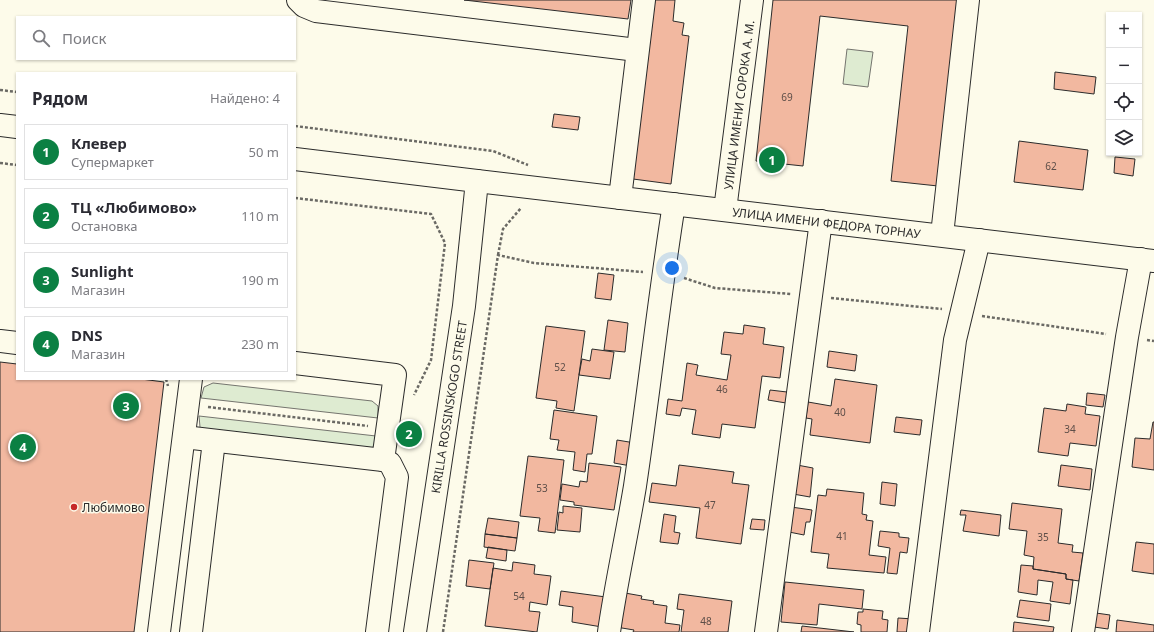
<!DOCTYPE html>
<html lang="ru">
<head>
<meta charset="utf-8">
<style>
  body { margin:0; font-family:"Noto Sans",sans-serif; background:#f2f2f3; color:#2b2b33 }
  .controls { position:absolute; right:12px; top:12px; display:grid; overflow:hidden; border-radius:0px; box-shadow:0 1px 3px #0004 }
  .controls button { width:36px; height:36px; display:grid; place-items:center; padding:0; border:0; border-bottom:1px solid #e1e1e2; background:#fff; color:#2b2b33; font:20px sans-serif }
  .you { position:absolute; left:672px; top:268px; width:14px; height:14px; margin:-10px; border:3px solid #fff; border-radius:50%; background:#1a73e8; box-shadow:0 0 0 6px #1a73e833 }
  .badge { display:grid; place-items:center; width:26px; height:26px; border-radius:50%; background:#0b8043; color:#fff; font-size:13px; font-weight:700 }
  .pin { position:absolute; translate:-50% -50%; border:2px solid #fff; box-shadow:0 1px 4px #0006 }
  .list { margin:0; padding:0; list-style:none }
  h2 { display:flex; justify-content:space-between; align-items:center; height:52px; margin:0; padding:0 16px; font-size:17px }
  h2 small { font-size:13px; font-weight:400; color:#7c7c81 }
  .list li { display:grid; grid-template-columns:26px 1fr auto; gap:12px; align-items:center; box-sizing:border-box; height:56px; margin:0 8px 8px; padding:0 8px; border:1px solid #e1e1e2; border-radius:0px }
  .list b { display:block; font-size:15px; white-space:nowrap }
  .list p { margin:0; font-size:13px; white-space:nowrap; color:#7c7c81 }
  .list em { font-size:13px; font-style:normal; color:#7c7c81 }
  .icon { flex:none; width:22px; height:22px; fill:none; stroke:currentColor; stroke-width:2; stroke-linecap:round; stroke-linejoin:round }
  .map { position:relative; flex:none; width:1154px; height:632px; overflow:hidden }
  .search { position:absolute; background:#fff; box-shadow:0 1px 3px #0004; left:16px; top:16px; width:280px; height:44px; display:flex; align-items:center; gap:10px; box-sizing:border-box; padding:0 14px; border-radius:0px; color:#7c7c81; font-size:15px }
  .panel { position:absolute; background:#fff; box-shadow:0 1px 3px #0004; left:16px; top:72px; width:280px; height:308px; border-radius:0px }
  .map>svg:first-child { display:block }
  .green { fill:#deebd1; stroke:#74746e }
  .building { fill:#f2b8a0; stroke:#2b2b2b }
  .lines { fill:none; stroke-linecap:round; stroke-linejoin:round }
  .minor-casing { stroke:#2b2b2b; stroke-width:24 }
  .major-casing { stroke:#2b2b2b; stroke-width:24 }
  .path { stroke:#6a6964; stroke-width:2.5; stroke-dasharray:3 2; stroke-linecap:butt }
  .minor { stroke:#fdfbea; stroke-width:22 }
  .major { stroke:#fdfbea; stroke-width:22 }
  .poi-dot { fill:#c62828; stroke:#fdfbea; stroke-width:1.5 }
  .labels { text-anchor:middle; dominant-baseline:central; stroke-width:3; stroke-linejoin:round; paint-order:stroke }
  .number-label { font-size:10px; fill:#5d4e48 }
  .street-label { font-size:12px; fill:#2b2b2b; stroke:#fdfbea }
  .poi-label { font-size:12px; fill:#2b2b2b; stroke:#fdfbea; text-anchor:start }
</style>
</head>
<body>
<div class="map">
<svg width="1154" height="632" viewBox="0 0 1154 632">
  <rect width="100%" height="100%" fill="#fdfbea"/>
  <path class="green" d="M847,49L873,52L868,87L843,84Z
    M213,383L372,401L378,406V418L201,398L204,387Z
    M199,416L376,436L375,444L371,450L203,430L200,427Z"/>
  <path class="building" d="M464,0H631L628,19Z
    M655,0H675L673,21L684,23L682,35L689,36L671,184L633,179Z
    M773,0H959L938,186L891,181L908,26L820,16L803,166L756,161Z
    M1055,72L1096,77L1094,94L1054,89Z
    M554,114L580,117L578,130L552,127Z
    M1019,141L1088,150L1083,190L1014,182Z
    M1115,157L1135,159L1133,176L1114,173Z
    M598,273L614,275L611,300L595,298Z
    M608,320L628,323L625,352L604,350Z
    M744,325L765,328L763,344L784,347L780,378L762,376L755,428L722,424L720,438L692,434L696,410L682,408L680,416L666,414L668,399L682,401L687,363L698,365L696,375L727,380L731,355L721,354L724,332L743,334Z
    M546,326L585,331L574,411L556,408L557,401L536,398Z
    M592,349L614,352L610,379L579,375L582,359L590,361Z
    M829,351L857,355L855,371L827,367Z
    M0,362L17,364V379H141L164,382L134,632H0Z
    M835,379L877,385L870,443L810,435L812,419L806,418L808,402L831,406Z
    M770,390L787,392L786,403L768,400Z
    M1087,393L1105,395L1103,407L1086,405Z
    M1067,404L1086,407L1085,414L1100,416L1096,446L1070,443L1068,456L1038,452L1044,408L1066,411Z
    M554,410L597,416L592,454H587L585,472L573,470L575,452L557,450L559,440L550,439Z
    M896,417L922,420L920,435L894,432Z
    M1153,422H1154V470L1132,467L1135,438L1150,439Z
    M617,440L635,443L631,466L614,463Z
    M528,456L564,460L555,533L538,531L540,518L520,516Z
    M589,463L621,467L614,510L574,505V502L560,500L562,484L579,487L580,481L587,482Z
    M679,465L734,472L732,483L749,485L741,544L696,538L700,508L649,502L652,483L676,486Z
    M797,465L813,468L810,497L793,494Z
    M1061,465L1092,469L1090,490L1058,486Z
    M882,482L897,484L895,506L880,504Z
    M827,489L864,493L862,514L867,515L866,520L873,521L869,555L886,557L884,573L827,568L829,554L811,552L818,495L826,496Z
    M1012,503L1062,509L1058,543L1073,545L1072,552L1083,553L1079,581L1066,579V574L1033,569L1034,557L1024,555L1027,531L1009,529Z
    M563,506L582,508L580,532L557,530L559,512L563,513Z
    M791,507L812,510L810,522H806L804,535L789,532Z
    M961,510L1001,515L999,536L963,531L966,515H960Z
    M664,514L676,516L674,532L680,533L678,544L660,542Z
    M488,518L519,522L517,538L485,534Z
    M752,519L765,520L764,530L750,529Z
    M880,531L899,533V537L909,538L907,553L900,552L897,574L887,573L890,548L878,546Z
    M485,534L517,538L515,551L484,547Z
    M1136,542L1154,544V574L1132,571Z
    M488,547L507,550L506,561L486,558Z
    M469,560L494,563L490,589L466,586Z
    M513,562L535,565L534,574L551,576L547,605L530,602L529,611L540,612L537,632L485,626L493,568L512,571Z
    M1021,565L1033,566V569L1066,574V579L1073,580L1070,604L1050,601L1053,582L1038,580L1037,595L1018,592Z
    M785,582L864,590L862,609L819,604L817,625L781,622Z
    M561,591L606,597L602,627L572,622L573,607L559,605Z
    M625,593L642,596L641,599L654,601L653,604L667,606L665,623L680,625L679,632H633L634,630L616,627Z
    M679,594L732,601L728,632H681L684,610L677,609Z
    M1020,600L1051,604L1049,621L1017,617Z
    M863,609L883,611L882,619L888,620L887,632H861V625L857,624L858,612H863Z
    M1096,613L1110,615L1108,629L1094,627Z
    M898,618L914,619L913,632H897Z
    M1117,620L1154,625V632H1116Z
    M1014,622L1054,627L1053,632H1013Z
    M802,626L854,632H801Z"/>
  <g class="lines">
    <g class="minor-casing">
      <g id="minor">
        <path d="M298,0L304,6L316,11L637,50"/>
        <path id="s1" d="M477,181L1154,261"/>
        <path d="M620,198L644,0"/>
        <path id="s2" d="M725,210L752,0"/>
        <path d="M942,235L968,0"/>
        <path d="M0,341L17,343"/>
        <path d="M295,363L395,375L383,460"/>
        <path d="M184,437L383,460L390,463L397,477L377,632"/>
        <path d="M159,632L191,379"/>
        <path d="M191,632L214,441"/>
        <path d="M609,632C616,583 627,535 635,486C649,392 659,298 674,204"/>
        <path d="M766,632L821,221"/>
        <path d="M918,632L955,340L979,240"/>
        <path d="M1083,632L1127,337L1141,259"/>
      </g>
    </g>
    <g class="major-casing">
      <path id="major" d="M0,125L17,127
        M295,159L477,181L464,306L415,632"/>
    </g>
    <path class="path" d="M0,90L17,92
      M295,126L493,151L528,165
      M0,163L17,165
      M295,198L431,214L445,243L431,360L414,395
      M498,255L503,229L521,208
      M684,278L715,288L791,294
      M831,298L942,309
      M982,316L1106,334
      M1147,340L1154,341
      M166,379L168,386
      M208,407L368,426
      M443,632L498,255L534,263L643,272"/>
    <use href="#minor" class="minor"/>
    <use href="#major" class="major"/>
  </g>
  <circle class="poi-dot" cx="74" cy="507" r="4"/>
  <g class="labels">
    <g class="number-label">
      <text x="787" y="97">69</text>
      <text x="1051" y="166">62</text>
      <text x="560" y="367">52</text>
      <text x="722" y="389">46</text>
      <text x="840" y="412">40</text>
      <text x="1070" y="429">34</text>
      <text x="542" y="488">53</text>
      <text x="710" y="505">47</text>
      <text x="842" y="536">41</text>
      <text x="1043" y="537">35</text>
      <text x="519" y="596">54</text>
      <text x="706" y="621">48</text>
    </g>
    <g class="street-label">
      <text stroke="none"><textPath href="#s2" startOffset="106">УЛИЦА ИМЕНИ СОРОКА А. М.</textPath></text>
      <text stroke="none"><textPath href="#s1" startOffset="352">УЛИЦА ИМЕНИ ФЕДОРА ТОРНАУ</textPath></text>
      <text transform="translate(449 407) rotate(-81)">KIRILLA ROSSINSKOGO STREET</text>
    </g>
    <g class="poi-label">
      <text x="82" y="507">Любимово</text>
    </g>
  </g>
</svg>
<div class="controls">
<button>+</button>
<button>−</button>
<button><svg class="icon" aria-label="locate" viewBox="0 0 24 24"><circle cx="12" cy="12" r="6"/><path d="M12 2v4M12 18v4M2 12h4M18 12h4"/></svg></button>
<button><svg class="icon" aria-label="layers" viewBox="0 0 24 24"><path d="M12 4l9 5-9 5-9-5zM3 14l9 5 9-5"/></svg></button>
</div>
<div class="you"></div>
<div class="pin badge" style="left:772px;top:160px">1</div>
<div class="pin badge" style="left:409px;top:434px">2</div>
<div class="pin badge" style="left:126px;top:406px">3</div>
<div class="pin badge" style="left:23px;top:447px">4</div>
<div class="search"><svg class="icon" aria-label="search" viewBox="0 0 24 24"><circle cx="10" cy="10" r="6"/><path d="M15 15l6 6"/></svg>Поиск</div>
<section class="panel">
<h2>Рядом<small>Найдено: 4</small></h2>
<ul class="list">
<li><span class="badge">1</span><div><b>Клевер</b><p>Супермаркет</p></div><em>50 m</em></li>
<li><span class="badge">2</span><div><b>ТЦ «Любимово»</b><p>Остановка</p></div><em>110 m</em></li>
<li><span class="badge">3</span><div><b>Sunlight</b><p>Магазин</p></div><em>190 m</em></li>
<li><span class="badge">4</span><div><b>DNS</b><p>Магазин</p></div><em>230 m</em></li>
</ul>
</section>
</div>
</body>
</html>
